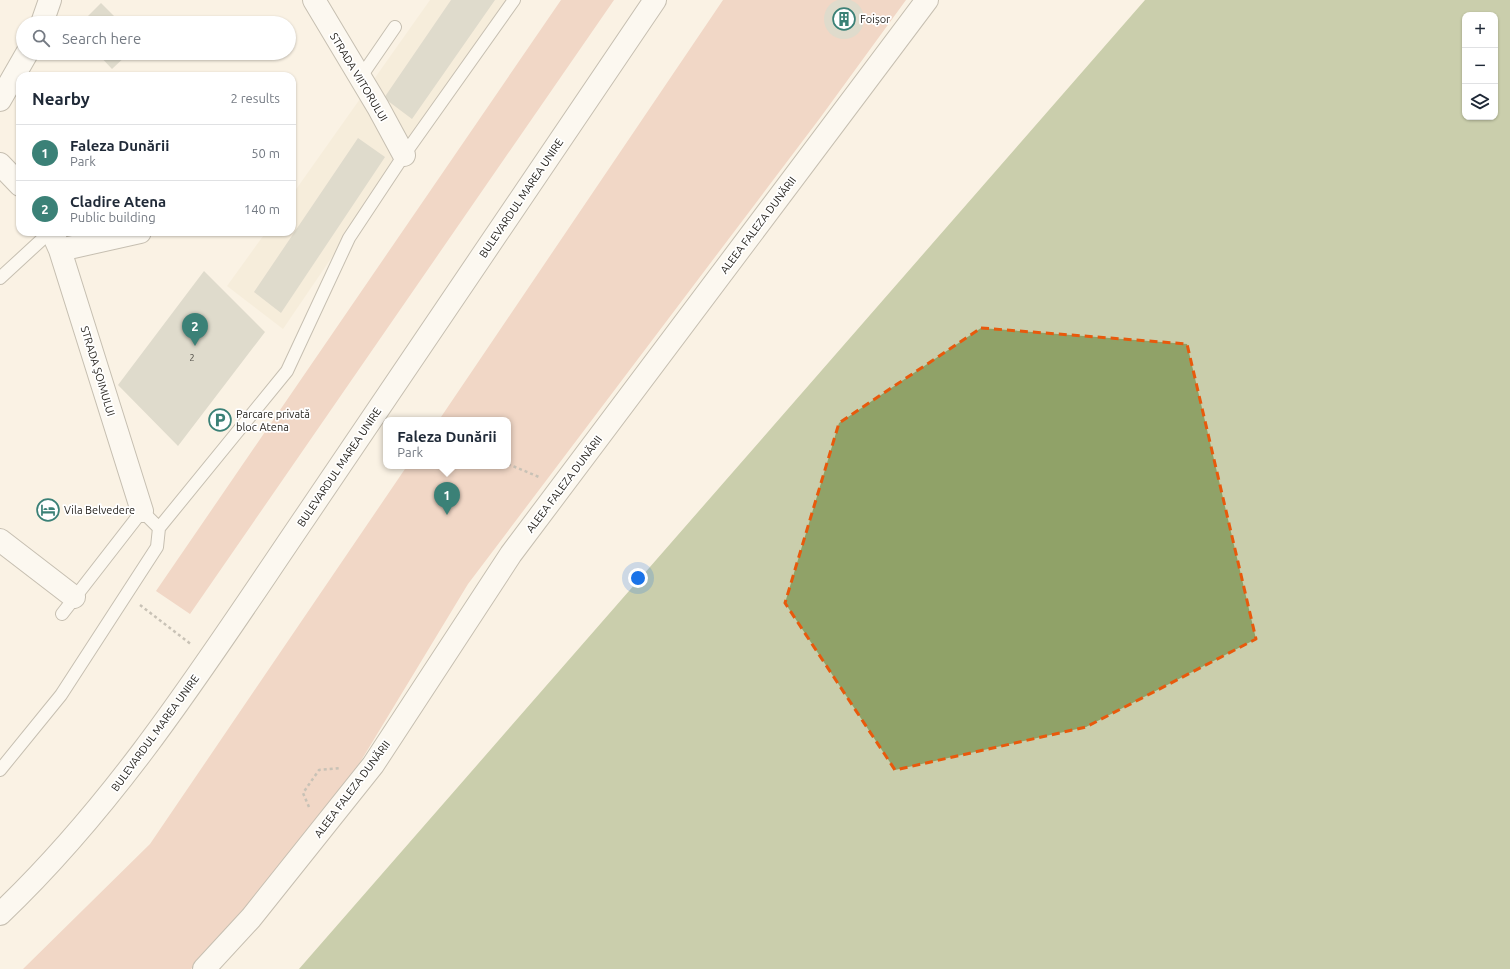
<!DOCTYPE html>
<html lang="en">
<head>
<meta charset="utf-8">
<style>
  body { margin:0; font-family:Ubuntu,sans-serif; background:#f6f6f7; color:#1f2937 }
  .controls { position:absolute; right:12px; top:12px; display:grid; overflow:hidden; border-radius:8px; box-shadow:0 1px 3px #0004 }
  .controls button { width:36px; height:36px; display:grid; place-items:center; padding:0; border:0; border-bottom:1px solid #e0e1e3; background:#fff; color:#1f2937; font:20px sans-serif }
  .you { position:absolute; left:638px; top:578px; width:14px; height:14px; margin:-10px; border:3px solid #fff; border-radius:50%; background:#1a73e8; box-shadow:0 0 0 6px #1a73e833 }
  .badge { display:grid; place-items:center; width:26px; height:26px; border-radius:50%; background:#3b8177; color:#fff; font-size:13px; font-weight:700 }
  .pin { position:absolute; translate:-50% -33px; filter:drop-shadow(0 1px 2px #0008) }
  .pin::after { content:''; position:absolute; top:21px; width:14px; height:12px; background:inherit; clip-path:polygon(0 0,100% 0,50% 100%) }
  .popup { position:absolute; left:383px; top:417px; width:128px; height:52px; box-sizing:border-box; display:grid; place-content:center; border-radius:8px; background:#fff; filter:drop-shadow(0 1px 3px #0005); font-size:13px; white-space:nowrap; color:#747a83 }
  .popup b { font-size:15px; color:#1f2937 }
  .popup::after { content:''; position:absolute; left:50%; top:100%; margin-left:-8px; border:8px solid transparent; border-top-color:#fff }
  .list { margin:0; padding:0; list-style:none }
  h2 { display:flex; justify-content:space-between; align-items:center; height:52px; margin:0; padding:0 16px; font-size:17px }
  h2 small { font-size:13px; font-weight:400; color:#747a83 }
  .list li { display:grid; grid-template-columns:26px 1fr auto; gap:12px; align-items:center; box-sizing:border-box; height:56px; padding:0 16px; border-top:1px solid #e0e1e3 }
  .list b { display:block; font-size:15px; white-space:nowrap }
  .list p { margin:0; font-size:13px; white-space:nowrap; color:#747a83 }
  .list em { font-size:13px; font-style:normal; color:#747a83 }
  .icon { flex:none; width:22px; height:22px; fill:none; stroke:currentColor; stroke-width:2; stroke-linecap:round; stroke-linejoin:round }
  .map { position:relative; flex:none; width:1510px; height:969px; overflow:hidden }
  .search { position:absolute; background:#fff; box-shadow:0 1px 3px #0004; left:16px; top:16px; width:280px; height:44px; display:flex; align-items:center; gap:10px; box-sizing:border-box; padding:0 14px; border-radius:22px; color:#747a83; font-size:15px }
  .panel { position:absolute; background:#fff; box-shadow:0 1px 3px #0004; left:16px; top:72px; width:280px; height:164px; border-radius:12px }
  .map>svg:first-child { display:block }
  .built { fill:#f2e6d1 }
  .green { fill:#e6b5a2 }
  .water { fill:#90a268; fill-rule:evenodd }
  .building { fill:#bfbeaf }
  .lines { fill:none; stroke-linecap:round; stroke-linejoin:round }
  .lane-casing { stroke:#888174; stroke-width:14 }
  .street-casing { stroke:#888174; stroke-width:24 }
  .secondary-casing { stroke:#888174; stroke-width:24 }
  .primary-casing { stroke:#888174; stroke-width:24 }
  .path { stroke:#8d877e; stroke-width:2.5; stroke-dasharray:3 3; stroke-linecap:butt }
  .lane { stroke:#fff; stroke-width:12 }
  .street { stroke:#fff; stroke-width:22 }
  .secondary { stroke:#fff; stroke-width:22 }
  .primary { stroke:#fff; stroke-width:22 }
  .marked { fill:none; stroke:#e8590c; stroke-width:3; stroke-dasharray:8 5; stroke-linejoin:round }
  .labels { text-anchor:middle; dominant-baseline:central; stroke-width:3.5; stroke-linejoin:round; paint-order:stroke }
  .number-label { font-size:9px; fill:#4e4b44 }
  .poi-label { font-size:11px; fill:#282520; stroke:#fff; text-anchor:start }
  .street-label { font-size:11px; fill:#282520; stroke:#fff }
</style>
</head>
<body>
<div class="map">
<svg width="1510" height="969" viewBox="0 0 1510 969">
  <rect width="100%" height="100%" fill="#faf2e4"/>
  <path class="built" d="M430,0H507L283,329L227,286L266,232H292V195Z"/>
  <path class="green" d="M561,0H614L190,614L156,591Z
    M723,0H906L820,118L468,584L356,769L238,918L191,969H23L150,844L407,466H508V420H439Z"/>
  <path class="water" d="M1145,0H1510V969H299ZM1465,15H1495V117H1465Z"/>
  <path class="building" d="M824 19a20 20 0 1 1 40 0a20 20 0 1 1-40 0Z
    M451,0H495L412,119L384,98Z
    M101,3L121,23H81Z
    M97,53H129L112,69Z
    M358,138L385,157L281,313L254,292Z
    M204,271L265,332L178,446L118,385Z"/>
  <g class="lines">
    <g class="lane-casing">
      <path id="lane" d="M360,78L395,27
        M0,278L50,232
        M159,528L287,371L349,238L404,155L514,0
        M0,770L61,695L157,547L159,528L142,511L62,614"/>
    </g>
    <g class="street-casing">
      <path id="street" d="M314,0L378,107L404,155
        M0,164L20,185
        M52,232L60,250L142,511
        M60,250L140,232
        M0,540L74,597
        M204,969L251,918L373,765L511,554L927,0"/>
    </g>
    <g class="secondary-casing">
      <path id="secondary" d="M42,23L50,0
        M0,100L27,53"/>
    </g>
    <g class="primary-casing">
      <path id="primary" d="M0,914C122,798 212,654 306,516C422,344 539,172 655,0"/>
    </g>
    <path class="path" d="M508,464L539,477
      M140,605L192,645
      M309,807L303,793L319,770L341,768"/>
    <use href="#lane" class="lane"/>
    <use href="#street" class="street"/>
    <use href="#secondary" class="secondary"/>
    <use href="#primary" class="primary"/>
  </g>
  <path d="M0 0H1510V969H0ZM981,328L1187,344L1256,639L1086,727L895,770L785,603L839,423Z" fill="#faf2e4" fill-opacity=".55" fill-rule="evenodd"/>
  <path class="marked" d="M981,328L1187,344L1256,639L1086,727L895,770L785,603L839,423Z"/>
  <defs>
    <g id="building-ring" transform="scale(1.15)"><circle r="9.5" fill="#fff" stroke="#3b8177" stroke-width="1.5"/><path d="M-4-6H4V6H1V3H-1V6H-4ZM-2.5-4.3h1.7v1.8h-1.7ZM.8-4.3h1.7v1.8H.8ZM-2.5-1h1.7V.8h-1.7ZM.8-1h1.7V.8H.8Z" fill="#3b8177"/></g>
    <g id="parking-ring" transform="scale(1.15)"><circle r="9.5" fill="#fff" stroke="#3b8177" stroke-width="1.5"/><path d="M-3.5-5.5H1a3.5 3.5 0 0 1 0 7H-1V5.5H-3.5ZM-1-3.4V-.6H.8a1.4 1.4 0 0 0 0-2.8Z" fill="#3b8177"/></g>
    <g id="hotel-ring" transform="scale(1.15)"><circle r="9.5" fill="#fff" stroke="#3b8177" stroke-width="1.5"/><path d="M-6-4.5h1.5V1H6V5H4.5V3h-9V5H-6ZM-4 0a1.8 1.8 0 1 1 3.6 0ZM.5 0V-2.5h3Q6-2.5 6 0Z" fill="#3b8177"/></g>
  </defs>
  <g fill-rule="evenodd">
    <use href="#building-ring" x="844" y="19"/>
    <use href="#parking-ring" x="220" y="420"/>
    <use href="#hotel-ring" x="48" y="510"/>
  </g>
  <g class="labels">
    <g class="number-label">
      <text x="192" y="358">2</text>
    </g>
    <g class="poi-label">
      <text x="860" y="19">Foișor</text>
      <text x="236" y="414">Parcare privată<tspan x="236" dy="13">bloc Atena</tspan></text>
      <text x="64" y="510">Vila Belvedere</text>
    </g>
    <g class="street-label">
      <text transform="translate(359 77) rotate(59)">STRADA VIITORULUI</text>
      <text transform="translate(521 198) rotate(-56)">BULEVARDUL MAREA UNIRE</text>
      <text transform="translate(758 225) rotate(-53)">ALEEA FALEZA DUNĂRII</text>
      <text transform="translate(98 371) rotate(73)">STRADA ȘOIMULUI</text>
      <text transform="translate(339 467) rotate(-56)">BULEVARDUL MAREA UNIRE</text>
      <text transform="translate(564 484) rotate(-53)">ALEEA FALEZA DUNĂRII</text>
      <text transform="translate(155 733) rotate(-54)">BULEVARDUL MAREA UNIRE</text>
      <text transform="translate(352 789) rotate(-53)">ALEEA FALEZA DUNĂRII</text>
    </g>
  </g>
</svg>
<div class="controls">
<button>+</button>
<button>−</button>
<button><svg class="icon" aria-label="layers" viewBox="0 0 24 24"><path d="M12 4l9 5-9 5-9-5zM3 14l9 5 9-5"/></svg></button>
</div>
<div class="you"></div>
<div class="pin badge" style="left:447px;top:515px">1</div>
<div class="popup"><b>Faleza Dunării</b>Park</div>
<div class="pin badge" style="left:195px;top:346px">2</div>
<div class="search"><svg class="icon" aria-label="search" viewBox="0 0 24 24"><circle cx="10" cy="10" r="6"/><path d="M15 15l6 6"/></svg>Search here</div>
<section class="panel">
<h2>Nearby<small>2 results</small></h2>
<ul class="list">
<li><span class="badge">1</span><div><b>Faleza Dunării</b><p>Park</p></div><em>50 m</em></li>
<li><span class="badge">2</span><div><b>Cladire Atena</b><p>Public building</p></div><em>140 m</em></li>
</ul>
</section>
</div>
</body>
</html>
